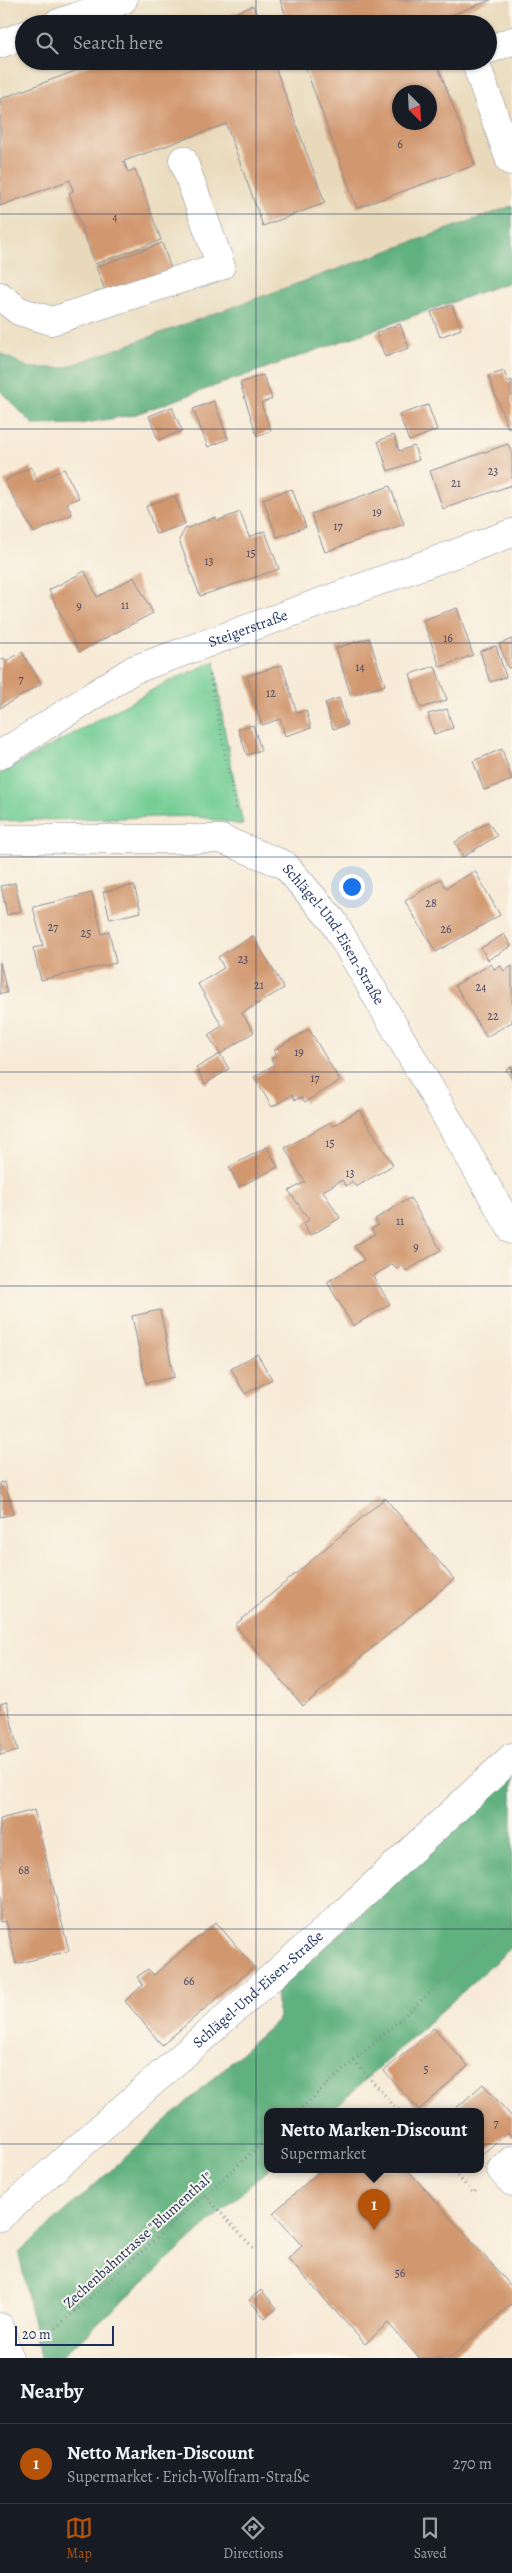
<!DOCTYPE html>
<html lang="en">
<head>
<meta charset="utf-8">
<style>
  body { margin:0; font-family:Alegreya,serif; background:#242831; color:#f1f3f6 }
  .compass { position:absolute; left:392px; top:85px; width:45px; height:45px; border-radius:50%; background:#171b24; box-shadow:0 1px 4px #0004; rotate:156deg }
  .scale { position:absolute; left:15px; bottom:12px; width:99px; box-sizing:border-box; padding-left:5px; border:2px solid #1b2f5e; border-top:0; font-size:14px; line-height:18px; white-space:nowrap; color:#1b2f5e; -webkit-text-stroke:4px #fbf7ec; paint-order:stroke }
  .you { position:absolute; left:351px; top:886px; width:18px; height:18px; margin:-12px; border:4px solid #fff; border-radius:50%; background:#1a73e8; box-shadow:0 0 0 8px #1a73e833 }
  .badge { display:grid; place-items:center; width:32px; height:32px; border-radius:50%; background:#b45309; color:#fff; font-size:16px; font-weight:700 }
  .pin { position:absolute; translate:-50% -41px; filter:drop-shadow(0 1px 2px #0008) }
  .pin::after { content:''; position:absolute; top:26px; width:18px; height:15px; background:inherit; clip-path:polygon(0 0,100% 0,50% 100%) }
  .popup { position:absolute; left:264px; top:2108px; width:220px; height:65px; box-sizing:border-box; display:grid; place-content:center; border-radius:10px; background:#171b24; filter:drop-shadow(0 1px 4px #0005); font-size:16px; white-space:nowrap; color:#9ea1a6 }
  .popup b { font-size:19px; color:#f1f3f6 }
  .popup::after { content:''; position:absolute; left:50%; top:100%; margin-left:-10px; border:10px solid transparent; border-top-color:#171b24 }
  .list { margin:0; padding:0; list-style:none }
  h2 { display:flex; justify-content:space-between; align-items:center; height:65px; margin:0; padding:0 20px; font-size:21px }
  h2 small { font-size:16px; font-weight:400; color:#9ea1a6 }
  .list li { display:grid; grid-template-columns:32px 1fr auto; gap:15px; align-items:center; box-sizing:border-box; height:80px; padding:0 20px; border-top:1px solid #363941 }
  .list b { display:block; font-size:19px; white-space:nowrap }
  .list p { margin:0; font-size:16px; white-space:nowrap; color:#9ea1a6 }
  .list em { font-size:16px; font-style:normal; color:#9ea1a6 }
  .icon { flex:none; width:28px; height:28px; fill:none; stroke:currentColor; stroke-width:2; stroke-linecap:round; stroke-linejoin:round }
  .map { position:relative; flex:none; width:512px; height:2358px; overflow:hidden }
  .search { position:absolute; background:#171b24; box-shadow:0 1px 4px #0004; left:15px; right:15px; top:15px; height:55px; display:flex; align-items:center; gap:12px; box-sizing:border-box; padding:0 18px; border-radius:28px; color:#9ea1a6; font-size:19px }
  .sheet { height:145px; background:#171b24 }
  nav { display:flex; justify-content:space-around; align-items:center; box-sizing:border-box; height:70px; border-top:1px solid #363941; background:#171b24; font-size:14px; color:#9ea1a6 }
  nav a { display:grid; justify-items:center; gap:2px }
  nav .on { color:#b45309 }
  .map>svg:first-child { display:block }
  .built { fill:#e8d9ba; fill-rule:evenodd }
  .green { fill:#75ce94; stroke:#487e79 }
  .forest { fill:#60b17e; stroke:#3e706e }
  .building { fill:#d19870; fill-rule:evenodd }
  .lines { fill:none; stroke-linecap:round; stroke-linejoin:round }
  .minor-casing { stroke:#898d9a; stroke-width:29 }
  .path { stroke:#898d9a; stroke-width:3; stroke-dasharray:1 4; stroke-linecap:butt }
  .minor { stroke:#fff; stroke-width:28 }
  .grid { fill:none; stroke:#1b2f5e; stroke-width:1; stroke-opacity:0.55 }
  .labels { text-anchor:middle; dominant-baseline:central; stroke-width:4; stroke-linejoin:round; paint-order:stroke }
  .number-label { font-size:12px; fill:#484962 }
  .street-label { font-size:15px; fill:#1b2f5e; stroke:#fbf7ec }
</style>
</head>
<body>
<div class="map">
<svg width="512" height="2358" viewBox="0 0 512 2358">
  <rect width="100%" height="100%" fill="#fbf7ec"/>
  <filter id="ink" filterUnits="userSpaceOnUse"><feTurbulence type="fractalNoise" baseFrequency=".02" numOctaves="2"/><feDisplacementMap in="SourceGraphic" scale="10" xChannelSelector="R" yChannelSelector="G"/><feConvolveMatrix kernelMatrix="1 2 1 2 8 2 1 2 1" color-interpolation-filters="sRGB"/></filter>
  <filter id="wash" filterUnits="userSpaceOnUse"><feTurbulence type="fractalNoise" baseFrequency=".0096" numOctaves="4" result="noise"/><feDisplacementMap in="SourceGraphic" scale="20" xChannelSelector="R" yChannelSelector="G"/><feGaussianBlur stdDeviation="1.12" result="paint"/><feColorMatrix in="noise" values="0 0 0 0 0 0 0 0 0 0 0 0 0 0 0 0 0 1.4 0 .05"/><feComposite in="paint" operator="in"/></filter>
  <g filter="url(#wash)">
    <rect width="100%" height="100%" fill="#f7ebd7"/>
    <path class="built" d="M0,0H512V206L93,359L64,368H29L0,353ZM24,24H488V61H24ZM400,92H430V122H400Z"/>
    <path class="green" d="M215,661L224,728L243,825L194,816L0,821V774L165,683Z"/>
    <path class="forest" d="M512,206V281L133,415L79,424L34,425L0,391V353L29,368H64Z
      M512,1777V1947L331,2111H268V2169L60,2358H40L19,2253L278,2020L276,1991Z"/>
    <g id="blocks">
      <path class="building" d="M280,0H491L446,17L448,24H289Z
        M253,6L260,24H206Z
        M102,61H273L325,203L263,226L226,124L124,161L128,172L135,169L161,240L95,264L69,193L73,191L70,180L0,206V99Z
        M303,61H436L475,165L357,208ZM400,92H430V122H400Z
        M162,243L171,269L106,293L96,267Z
        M452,305L461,329L440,337L431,312Z
        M400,324L409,348L385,357L376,333Z
        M504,371L508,382L512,380V426L508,428L488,376Z
        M263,375L272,399L261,403L271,431L257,436L240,383Z
        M214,401L228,439L208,447L193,409Z
        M428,405L437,430L409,441L399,415Z
        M172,407L182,431L158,440L149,416Z
        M394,435L399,451L414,446L419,460L388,471L378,441Z
        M508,444L512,454V485L443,509L430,471Z
        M31,467L38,482L64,469L79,498L67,503L72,514L34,533L4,481Z
        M390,486L404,524L325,552L311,514Z
        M292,489L306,527L277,537L263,499Z
        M175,496L185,524L156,534L146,506Z
        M240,512L249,537L265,531L279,569L200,596L179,540L185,529L216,517L217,521Z
        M85,571L97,597L134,577L153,613L79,652L49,590Z
        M457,608L473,655L440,667L423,620Z
        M369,638L385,685L351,696L336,648Z
        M512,639V667L508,668L499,644Z
        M496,646L506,677L490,682L480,651Z
        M22,652L41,684L0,708V660L4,658L6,661Z
        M282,665L297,713L306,710L311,728L285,736L280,719L262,725L247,676Z
        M435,666L447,700L421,708L410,674Z
        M339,698L347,725L333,729L325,703Z
        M447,709L453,728L434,734L428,714Z
        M253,725L261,750L247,755L238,729Z
        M502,749L512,780L484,790L473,761Z
        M488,822L497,836L463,857L455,842Z
        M475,871L500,915L436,952L405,901L441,879L446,888Z
        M15,883L21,911L7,915L1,886Z
        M134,885L141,912L110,919L103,892Z
        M92,893L102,934L109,931L116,963L41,980L33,948L43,946L33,907Z
        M504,934L511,946L488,960L481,948Z
        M253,936L284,988L242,1013L254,1032L220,1054L208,1035L222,1026L198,984L224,968L218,957Z
        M0,962L7,993L0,994Z
        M491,964L494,969L501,966L504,971L512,966V1022L486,1037L455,985Z
        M309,1029L340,1081L305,1102L301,1097L295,1100L292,1095L272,1107L254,1077L274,1065L271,1059L277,1055L274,1050Z
        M220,1054L229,1069L205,1084L196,1068Z
        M512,1066V1080L506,1069Z
        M359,1110L393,1165L356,1187L352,1181L346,1186L342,1180L323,1191L340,1218L310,1236L303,1224L309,1220L289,1191L305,1182L285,1148L330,1122L333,1126Z
        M267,1147L278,1167L239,1187L229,1167Z
        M410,1198L441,1250L406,1271L402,1265L396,1269L393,1264L373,1276L390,1304L353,1326L327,1282L364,1260L354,1246L375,1234L371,1229L378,1225L375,1219Z
        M160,1310L174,1377L146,1383L132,1316Z
        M257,1354L272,1379L245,1394L231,1369Z
        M5,1482L13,1514L0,1517V1483Z
        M385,1498L454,1579L303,1706L235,1625Z
        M7,1702L18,1751L0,1755V1704Z
        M34,1810L69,1951L16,1964L6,1921L0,1922V1819Z
        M216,1922L254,1967L162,2045L125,2001L143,1985L137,1977L148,1969L154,1975Z
        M434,2028L468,2066L419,2110L384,2071Z
        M483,2084L512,2117V2137L508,2132L480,2156V2111H453Z
        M322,2169H407L512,2287V2303L450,2358H419L388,2323L365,2344L288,2259L302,2246L273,2213Z
        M261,2290L277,2308L265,2318L249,2300Z"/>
    </g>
  </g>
  <g filter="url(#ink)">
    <use href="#blocks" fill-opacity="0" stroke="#898d9a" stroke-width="1"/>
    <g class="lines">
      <g class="minor-casing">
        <g id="minor">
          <path d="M56,24L123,0"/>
          <path d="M0,44L24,35"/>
          <path d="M488,50L512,41"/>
          <path d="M475,61L510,161L512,160"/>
          <path d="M0,296L19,311L52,321L221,266L183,160"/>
          <path id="s1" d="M0,755L133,670L512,533"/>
          <path id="s2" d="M0,839H221L285,865L333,921L512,1230"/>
          <path d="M512,2160L501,2170L512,2182"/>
          <path id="s3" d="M0,2217L335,1921L512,1757"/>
          <path d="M0,2327L9,2358"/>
        </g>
      </g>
      <path class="path" d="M210,675L236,811
        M354,2061L399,2111
        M298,2111L512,1919
        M451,2169L473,2193L478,2189
        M205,2195L255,2250
        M37,2345L268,2138"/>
      <use href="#minor" class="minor"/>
    </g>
  </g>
  <path class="grid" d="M256,0V24M256,61V2358M0,214H512M0,429H512M0,643H512M0,857H512M0,1072H512M0,1286H512M0,1501H512M0,1715H512M0,1929H512M0,2144H512"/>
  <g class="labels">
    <g class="number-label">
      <text x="400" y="144">6</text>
      <text x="115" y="217">4</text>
      <text x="493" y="471">23</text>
      <text x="456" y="483">21</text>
      <text x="377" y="512">19</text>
      <text x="338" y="526">17</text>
      <text x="251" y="553">15</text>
      <text x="209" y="561">13</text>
      <text x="125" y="605">11</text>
      <text x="79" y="606">9</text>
      <text x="448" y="638">16</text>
      <text x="360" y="667">14</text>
      <text x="21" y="679">7</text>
      <text x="271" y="693">12</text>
      <text x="431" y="903">28</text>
      <text x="53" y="927">27</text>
      <text x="446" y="929">26</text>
      <text x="86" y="933">25</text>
      <text x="243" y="959">23</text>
      <text x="259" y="985">21</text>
      <text x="481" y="987">24</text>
      <text x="493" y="1016">22</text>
      <text x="299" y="1052">19</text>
      <text x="315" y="1078">17</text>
      <text x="330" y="1143">15</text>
      <text x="350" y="1173">13</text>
      <text x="400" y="1221">11</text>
      <text x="416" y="1247">9</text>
      <text x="24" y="1870">68</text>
      <text x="189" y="1981">66</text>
      <text x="426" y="2069">5</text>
      <text x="496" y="2123">7</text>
      <text x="400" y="2273">56</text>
    </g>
    <g class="street-label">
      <text stroke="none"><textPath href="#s1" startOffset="280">Steigerstraße</textPath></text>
      <text stroke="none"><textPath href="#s2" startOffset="375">Schlägel-Und-Eisen-Straße</textPath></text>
      <text stroke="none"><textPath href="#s3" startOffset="344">Schlägel-Und-Eisen-Straße</textPath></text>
      <text transform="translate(138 2240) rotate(-42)">Zechenbahntrasse "Blumenthal"</text>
    </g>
  </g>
</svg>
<svg class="compass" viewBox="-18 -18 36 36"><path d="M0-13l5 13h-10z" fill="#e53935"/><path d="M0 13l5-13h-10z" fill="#9ea1a6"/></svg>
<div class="scale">20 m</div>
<div class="you"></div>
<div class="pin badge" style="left:374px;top:2230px">1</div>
<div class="popup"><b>Netto Marken-Discount</b>Supermarket</div>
<div class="search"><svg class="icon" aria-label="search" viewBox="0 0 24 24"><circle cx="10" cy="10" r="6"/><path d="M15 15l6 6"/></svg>Search here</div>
</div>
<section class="sheet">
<h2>Nearby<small></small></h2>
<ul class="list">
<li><span class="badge">1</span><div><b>Netto Marken-Discount</b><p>Supermarket · Erich-Wolfram-Straße</p></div><em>270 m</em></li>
</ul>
</section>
<nav>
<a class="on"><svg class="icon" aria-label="map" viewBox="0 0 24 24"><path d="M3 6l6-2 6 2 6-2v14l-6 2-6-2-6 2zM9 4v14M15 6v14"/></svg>Map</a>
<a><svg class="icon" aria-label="directions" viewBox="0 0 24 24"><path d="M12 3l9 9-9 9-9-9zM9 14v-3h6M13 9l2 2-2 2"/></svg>Directions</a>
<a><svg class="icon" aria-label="saved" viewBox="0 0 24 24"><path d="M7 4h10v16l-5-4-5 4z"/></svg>Saved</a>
</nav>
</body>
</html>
